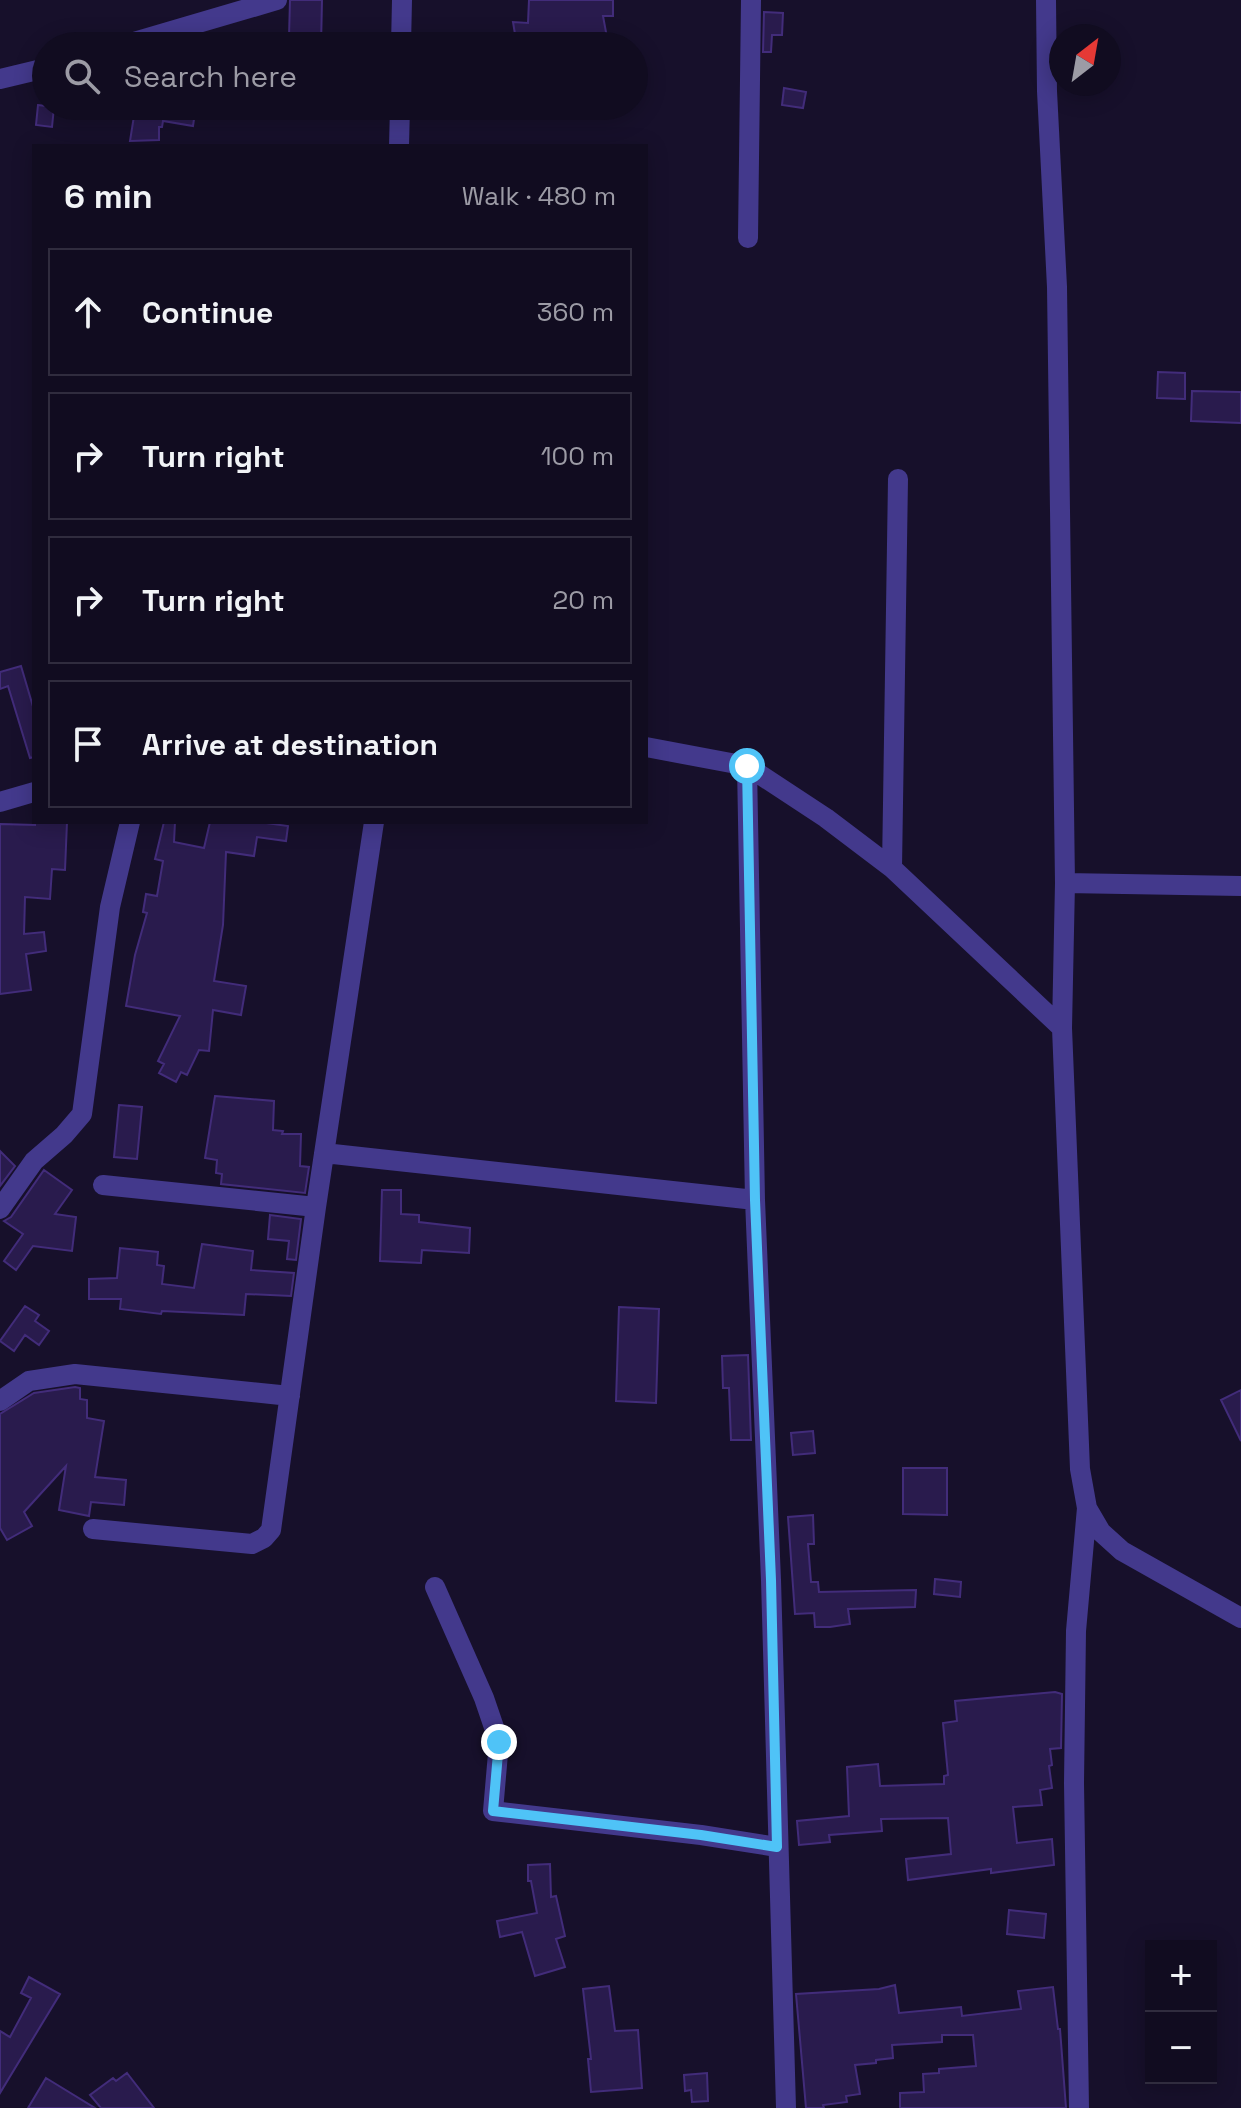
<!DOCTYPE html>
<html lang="en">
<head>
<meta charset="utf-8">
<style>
  body { margin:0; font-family:"Space Grotesk",sans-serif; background:#1a1529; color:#f1f3f6 }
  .controls { position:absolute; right:24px; bottom:24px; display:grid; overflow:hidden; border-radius:0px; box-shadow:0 4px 20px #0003 }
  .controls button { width:72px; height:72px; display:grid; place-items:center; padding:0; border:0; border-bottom:2px solid #302c3e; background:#110c20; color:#f1f3f6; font:40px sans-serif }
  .compass { position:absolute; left:1049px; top:24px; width:72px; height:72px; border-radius:50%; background:#110c20; box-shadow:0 4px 20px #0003; rotate:31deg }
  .stop { position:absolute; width:24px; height:24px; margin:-18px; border:6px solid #4fc3f7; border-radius:50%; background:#fff }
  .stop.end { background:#4fc3f7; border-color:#fff; box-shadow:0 2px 8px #0008 }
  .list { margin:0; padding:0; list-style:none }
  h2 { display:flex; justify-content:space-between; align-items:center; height:104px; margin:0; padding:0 32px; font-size:34px }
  h2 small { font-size:26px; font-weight:400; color:#9c9ba5 }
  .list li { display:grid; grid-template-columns:52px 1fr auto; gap:24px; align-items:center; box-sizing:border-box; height:128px; margin:0 16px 16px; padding:0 16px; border:2px solid #302c3e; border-radius:0px }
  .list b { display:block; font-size:30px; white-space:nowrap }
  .list em { font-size:26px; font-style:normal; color:#9c9ba5 }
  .icon { flex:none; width:44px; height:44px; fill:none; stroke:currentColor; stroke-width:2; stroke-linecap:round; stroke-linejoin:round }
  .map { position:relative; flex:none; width:1241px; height:2108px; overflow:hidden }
  .search { position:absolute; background:#110c20; box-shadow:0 4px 20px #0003; left:32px; top:32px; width:616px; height:88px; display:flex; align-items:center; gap:20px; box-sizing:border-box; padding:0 28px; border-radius:44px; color:#9c9ba5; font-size:30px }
  .panel { position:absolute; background:#110c20; box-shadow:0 4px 20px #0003; left:32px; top:144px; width:616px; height:680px; border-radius:0px }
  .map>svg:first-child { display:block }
  .building { fill:#291b4d; stroke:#422c7a; stroke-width:2 }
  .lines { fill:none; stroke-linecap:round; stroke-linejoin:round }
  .minor { stroke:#43398c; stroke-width:20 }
  .route { stroke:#4fc3f7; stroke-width:10 }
</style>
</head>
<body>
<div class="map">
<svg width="1241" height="2108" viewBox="0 0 1241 2108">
  <rect width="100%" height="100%" fill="#17102b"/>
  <path class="building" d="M290,0H322L321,46H306V36L289,37Z
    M529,0H613V16H603L608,43L570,41V46H517L513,22L528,23Z
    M764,12L783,13L782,35H772L771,52H763Z
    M784,88L806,92L803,108L782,105Z
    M38,105L54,107L52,127L36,125Z
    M128,106H196L193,126L163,121L162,127H159V140L130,141L134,116L127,115Z
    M1158,372L1185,373V399L1157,398Z
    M1192,391L1241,392V423L1191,421Z
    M21,666L34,710V757L30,758L8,686L0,689V672Z
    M35,822H67L65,870L52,869L50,899L25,897L24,934L44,932L46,951L26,954L31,990L0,994V824L35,825Z
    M164,822H175L174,842L204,848L210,822H259L288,826L286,841L257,837L254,856L226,852L223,925L214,981L246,986L241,1015L213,1010L209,1051L199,1050L187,1075L181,1072L176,1082L159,1073L164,1064L158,1061L180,1016L126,1006L135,955L147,913L143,912L146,894L157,896L163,861L155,859Z
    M215,1096L274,1101L273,1130L283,1131L282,1134H301L300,1166L309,1167L305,1193L221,1184L222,1174L216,1173L217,1160L205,1158Z
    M119,1105L142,1107L137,1159L114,1157Z
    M0,1151L15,1166L0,1186Z
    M44,1170L72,1190L55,1214L76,1217L72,1251L33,1246L16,1270L4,1261L23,1234L4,1221L11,1217Z
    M382,1190H401V1214L419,1215V1222L470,1228L469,1253L422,1250L421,1263L380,1261Z
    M270,1215L301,1219L296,1260L287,1259L289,1241L268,1239Z
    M202,1244L253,1251L251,1270L294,1273L291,1296L246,1294L244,1315L162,1311L161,1314L120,1309L121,1299H89V1279L117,1278L120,1248L158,1252L157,1265L164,1266L162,1284L194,1288Z
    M25,1306L39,1315L35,1321L49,1331L39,1345L25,1335L14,1351L0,1341Z
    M619,1307L659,1309L656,1403L616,1401Z
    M748,1355L751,1440H731L729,1388H723L722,1356Z
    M75,1387L80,1388V1399L87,1400V1418L104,1421L95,1477L126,1480L124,1505L91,1502L89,1516L59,1510L66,1466L24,1512L32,1526L7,1540L0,1528V1414L34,1393Z
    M1241,1390V1441L1221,1400Z
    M813,1431L815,1453L793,1455L791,1433Z
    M903,1468H947V1515L903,1514Z
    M813,1515L814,1544H808L811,1582H818L819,1592L916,1590L915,1607L848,1609L850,1624L830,1627H815L814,1613L795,1614L788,1517Z
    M935,1579L961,1582L960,1597L934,1594Z
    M1055,1692L1062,1694L1061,1748L1050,1749L1052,1765L1049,1766L1052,1788L1040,1790L1042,1805L1013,1807L1017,1843L1052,1839L1054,1865L991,1873V1869L908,1880L906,1859L951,1854L948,1818L881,1819L882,1831L829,1835L830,1842L799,1845L797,1821L849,1816L847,1767L878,1764L880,1786L944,1784V1776L948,1775L943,1723L957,1721L955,1701Z
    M550,1864L551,1897L556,1896L565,1936L556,1939L565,1967L535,1976L522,1932L500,1937L497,1921L537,1913L531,1881H528V1865Z
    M1009,1910L1046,1914L1044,1938L1007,1934Z
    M29,1977L60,1994L0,2093V2031L10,2037L31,1998L21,1993Z
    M895,1985L899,2013L961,2007L962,2016L1021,2009L1018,1991L1053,1987L1058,2029H1060L1066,2108H900V2093L924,2092L923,2074L939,2073V2069L976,2066L973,2035H942V2042L892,2045L893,2058L876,2060V2063L855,2065L860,2094L846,2096L847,2102L823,2105L824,2108H806L796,1994L879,1989Z
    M609,1986L615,2031L638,2030L642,2088L591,2092L588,2059H591L583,1989Z
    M127,2073L154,2108H101L90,2095L113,2078L116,2081Z
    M707,2073L708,2101L692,2102L691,2090L685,2091L684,2075Z
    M46,2078L95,2108H28Z"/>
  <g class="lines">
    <path class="minor" d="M1046,0L1047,91L1057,287L1065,883L1062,1028L1080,1469L1087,1508L1101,1532L1122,1551L1241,1618
      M120,46L277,0
      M401,46L402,0
      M0,79L46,68
      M399,146L400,106
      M748,238L751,0
      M646,747L747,766L826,818L892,868L1062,1028
      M747,766L755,1200L771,1580L786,2108
      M0,802L34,792
      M892,868L898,479
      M1065,883L1241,886
      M324,1153L755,1200
      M103,1185L316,1207
      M0,1209L34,1161L64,1135L82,1114L110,907L130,822
      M0,1401L29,1381L75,1374L290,1396
      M93,1529L252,1544L264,1538L271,1530L316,1207L374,822
      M435,1587L484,1698L499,1742L493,1811L701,1835L777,1847
      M1079,2108L1074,1783L1076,1631L1087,1508"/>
  </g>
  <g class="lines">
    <path class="route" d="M499,1742L493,1811L701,1835L777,1847L771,1580L755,1200L747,766"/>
  </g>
</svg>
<div class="controls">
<button>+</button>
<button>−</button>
</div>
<svg class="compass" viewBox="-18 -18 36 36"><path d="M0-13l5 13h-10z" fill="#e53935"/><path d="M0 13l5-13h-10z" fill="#9c9ba5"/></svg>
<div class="stop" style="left:747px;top:766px"></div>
<div class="stop end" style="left:499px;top:1742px"></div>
<div class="search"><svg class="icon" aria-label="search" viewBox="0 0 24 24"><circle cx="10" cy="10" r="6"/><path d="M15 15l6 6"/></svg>Search here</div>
<section class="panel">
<h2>6 min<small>Walk · 480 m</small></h2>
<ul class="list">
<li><svg class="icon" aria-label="ahead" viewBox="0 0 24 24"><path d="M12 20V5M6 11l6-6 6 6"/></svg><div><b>Continue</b></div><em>360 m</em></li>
<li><svg class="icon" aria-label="right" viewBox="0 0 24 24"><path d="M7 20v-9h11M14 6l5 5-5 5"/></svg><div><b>Turn right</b></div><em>100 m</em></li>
<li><svg class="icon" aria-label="right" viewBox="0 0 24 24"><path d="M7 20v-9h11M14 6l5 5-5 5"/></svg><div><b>Turn right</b></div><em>20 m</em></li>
<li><svg class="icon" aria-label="arrive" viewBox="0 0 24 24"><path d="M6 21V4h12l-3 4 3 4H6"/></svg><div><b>Arrive at destination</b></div></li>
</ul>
</section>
</div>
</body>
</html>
